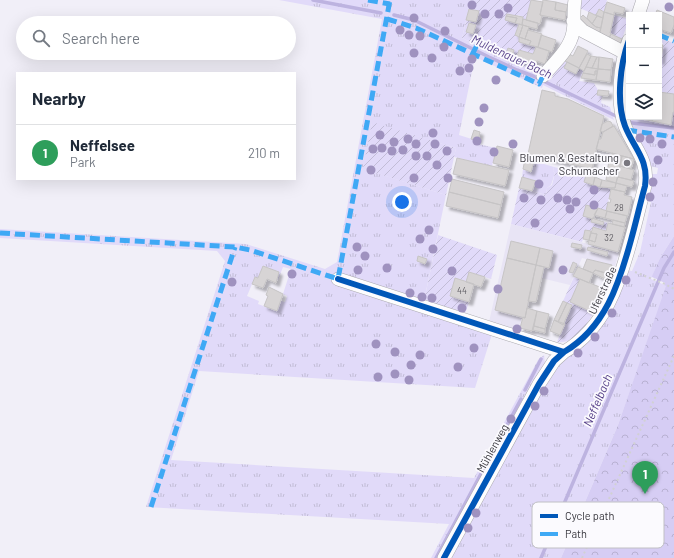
<!DOCTYPE html>
<html lang="en">
<head>
<meta charset="utf-8">
<style>
  body { margin:0; font-family:Barlow,sans-serif; background:#f6f6f7; color:#1f2937 }
  .controls { position:absolute; right:12px; top:12px; display:grid; overflow:hidden; border-radius:0px; box-shadow:0 4px 16px #0002 }
  .controls button { width:36px; height:36px; display:grid; place-items:center; padding:0; border:0; border-bottom:1px solid #e0e1e3; background:#fff; color:#1f2937; font:20px sans-serif }
  .you { position:absolute; left:402px; top:202px; width:14px; height:14px; margin:-10px; border:3px solid #fff; border-radius:50%; background:#1a73e8; box-shadow:0 0 0 6px #1a73e833 }
  .badge { display:grid; place-items:center; width:26px; height:26px; border-radius:50%; background:#ea580c; color:#fff; font-size:13px; font-weight:700 }
  .pin { position:absolute; translate:-50% -33px; filter:drop-shadow(0 1px 2px #0008) }
  .pin::after { content:''; position:absolute; top:21px; width:14px; height:12px; background:inherit; clip-path:polygon(0 0,100% 0,50% 100%) }
  .list { margin:0; padding:0; list-style:none }
  h2 { display:flex; justify-content:space-between; align-items:center; height:52px; margin:0; padding:0 16px; font-size:17px }
  h2 small { font-size:13px; font-weight:400; color:#747a83 }
  .list li { display:grid; grid-template-columns:26px 1fr auto; gap:12px; align-items:center; box-sizing:border-box; height:56px; padding:0 16px; border-top:1px solid #e0e1e3 }
  .list b { display:block; font-size:15px; white-space:nowrap }
  .list p { margin:0; font-size:13px; white-space:nowrap; color:#747a83 }
  .list em { font-size:13px; font-style:normal; color:#747a83 }
  .icon { flex:none; width:22px; height:22px; fill:none; stroke:currentColor; stroke-width:2; stroke-linecap:round; stroke-linejoin:round }
  .map { position:relative; flex:none; width:674px; height:558px; overflow:hidden }
  .search { position:absolute; background:#fff; box-shadow:0 4px 16px #0002; left:16px; top:16px; width:280px; height:44px; display:flex; align-items:center; gap:10px; box-sizing:border-box; padding:0 14px; border-radius:22px; color:#747a83; font-size:15px }
  .panel { position:absolute; background:#fff; box-shadow:0 4px 16px #0002; left:16px; top:72px; width:280px; height:108px; border-radius:0px }
  .map>svg:first-child { display:block }
  .built { fill:#e8e4f5 }
  .grass { fill:url(#grass-tufts); fill-rule:evenodd }
  .forest { fill:url(#forest-crowns) }
  .garden { fill:url(#garden-furrows) }
  .lines { fill:none; stroke-linecap:round; stroke-linejoin:round }
  .stream { stroke:#bdb3e0; stroke-width:3.5 }
  .building { fill:#d7d4d5; stroke:#c6c4c5; filter:url(#shadow) }
  .minor-casing { stroke:#aaa9af; stroke-width:14 }
  .path { stroke:#d1d1d3; stroke-width:2; stroke-dasharray:2 3; stroke-linecap:butt }
  .minor { stroke:#fdfdfe; stroke-width:13 }
  .quiet { stroke:#3fa9f5; stroke-width:5; stroke-dasharray:10 5; stroke-linecap:butt }
  .cycleway-casing { stroke:#fbfafe; stroke-width:8 }
  .cycleway { stroke:#0057b8; stroke-width:6 }
  .tree { fill:#9f92bf }
  .poi-dot { fill:#79777f; stroke:#fbfafe; stroke-width:1.5 }
  .labels { text-anchor:middle; dominant-baseline:central; stroke-width:3.5; stroke-linejoin:round; paint-order:stroke }
  .number-label { font-size:9px; fill:#605e64 }
  .poi-label { font-size:11px; fill:#38373e; stroke:#fbfafe; text-anchor:end }
  .street-label { font-size:11px; fill:#38373e; stroke:#fbfafe }
  .water-label { font-size:12px; font-style:italic; fill:#533d86; stroke:#fbfafe }
  .key { fill:#fbfafe; stroke:#c0c0c4; stroke-width:1 }
  .key-label { font-size:11px; fill:#38373e }
</style>
</head>
<body>
<div class="map">
<svg width="674" height="558" viewBox="0 0 674 558">
  <defs>
    <pattern id="grass-tufts" width="24" height="20" patternUnits="userSpaceOnUse"><rect width="24" height="20" fill="#e1daf9"/><path d="M3 7l-1-3M5 7V3M7 7l1-3M15 17l-1-3M17 17v-4M19 17l1-3" fill="none" stroke="#c2bcd6"/></pattern>
    <pattern id="forest-crowns" width="20" height="18" patternUnits="userSpaceOnUse"><rect width="20" height="18" fill="#d6cdf4"/><path d="M2 6a3 3 0 1 1 6 0M12 15a3 3 0 1 1 6 0" fill="none" stroke="#b8b1d2"/></pattern>
    <pattern id="garden-furrows" width="10" height="10" patternUnits="userSpaceOnUse"><rect width="10" height="10" fill="#e1daf9"/><path d="M-1 1l2-2M0 10L10 0M9 11l2-2" fill="none" stroke="#c2bcd6"/></pattern>
    <filter id="shadow"><feDropShadow dx="3.5" dy="3.5" stdDeviation="1" flood-color="#0004"/></filter>
  </defs>
  <rect width="100%" height="100%" fill="#f1eff8"/>
  <path class="built" d="M511,224L619,252L615,266L582,258L570,285L541,278L536,302L529,301L525,318L522,317L519,331L489,322Z"/>
  <path class="grass" d="M279,0H471L462,38L610,107L614,120L543,85L542,88L475,57L459,135L478,141V144L496,148L492,166L454,157L456,148L372,123L364,169L446,195L424,301L492,334L475,388L199,371L171,460L474,478L538,360L544,355L545,364L531,390L528,391L441,558H431L449,524L146,507L225,261L217,251L0,238V229L246,244L325,269L337,262L382,19ZM263,266L279,272L277,280H278L283,267L291,269L283,294L287,296L285,302L281,301L277,311L258,304L259,301L247,296L255,277L258,278Z
    M630,118L674,125V236L660,258L651,279L667,286L618,425L561,558H448L508,445L555,370L568,357L627,270L632,271L640,252L651,202L647,201L651,174H657L658,168L650,166L636,135Z
    M534,161L554,167L553,171L555,173L551,185L547,188L546,195L532,191L535,181L522,177L523,169L531,172Z"/>
  <path class="forest" d="M674,236V558H561L618,425L666,286L664,285L665,283L652,277V276L660,258Z"/>
  <path class="garden" d="M471,0H531L526,20L523,19V17L518,15L517,16L507,14L505,19L519,24L515,35L519,37V42L536,47L533,54L519,50L516,59L529,64L530,66L533,67L531,70L462,38Z
    M579,0H607L604,12L599,9L596,15L577,7Z
    M614,15L629,19L622,39L610,33Z
    M659,38L674,43V125L630,118V117H659V61H661L663,43L659,42Z
    M565,53L566,61L584,71L579,81L594,83L598,90L597,95H602L601,104L551,80Z
    M372,122L456,148L446,195L363,169Z
    M554,167L586,175L584,182L611,189L606,211L587,205L584,216L608,223L606,231L593,227L591,231L586,230L582,242L511,224L519,188L546,195L547,188L552,185L555,173L553,171Z
    M438,235L497,255L491,279L469,272L466,282L455,279L450,296L469,302L465,314L424,301Z
    M574,277L580,279L570,302L594,312C587,325 573,345 557,342L572,305L563,301Z"/>
  <g class="lines">
    <path class="stream" d="M313,0L381,13
      M394,15L414,20L489,57L517,70L533,76L620,118
      M627,121L632,123L674,128
      M525,390L541,359
      M436,558L521,399
      M541,558L664,268L674,252"/>
  </g>
  <path class="building" d="M531,0L543,2L540,15L542,16L540,24L526,20Z
    M543,0L556,2L555,10L566,12L565,20L540,15Z
    M556,2L568,5L566,12L555,10Z
    M607,2L625,8L623,14L614,12V15L604,12Z
    M469,9L479,11L476,22L466,20Z
    M599,9L604,12L603,18L596,15Z
    M657,10L674,17V25L671,33L659,29V15H655Z
    M589,12L597,16L592,24L587,18Z
    M604,12L614,15L610,33L611,34L608,40L599,36Z
    M507,14L523,17L522,25L515,23L517,18L506,16Z
    M583,15L596,27L601,28L599,36L578,20Z
    M506,16L517,18L515,23L505,20Z
    M597,16L603,18L601,28L596,27L592,24Z
    M523,19L538,23L537,29L522,25Z
    M469,23L476,25L473,34L466,32Z
    M519,24L523,25L519,37L515,35Z
    M523,25L529,27L525,39L519,37Z
    M528,30L542,34L538,47L529,45L531,41L525,39Z
    M611,34L622,39L620,45L608,40Z
    M541,35L556,40L552,52L538,47Z
    M519,37L531,41L529,45L519,42Z
    M659,45H663L661,61H659Z
    M578,46L588,51L579,68L565,61L569,54L573,56Z
    M536,47L549,51L545,64L537,61L535,66L533,67L530,66L529,64L516,60L519,50L533,54Z
    M508,48L514,50L512,58L505,56Z
    M587,54L591,56L584,71L579,68Z
    M591,56L597,57L592,68L586,67Z
    M597,57H599L598,69L592,68Z
    M599,57L613,59L611,70L598,69Z
    M567,62L579,68L576,74L564,68Z
    M586,67L598,69L597,71H595V75L583,73Z
    M598,69L611,70L610,82L596,80Z
    M595,71H597L596,80L581,78L583,73L595,75Z
    M542,90L555,93V96L568,99L604,116L592,169L528,154Z
    M598,90L609,91L608,96L597,95Z
    M659,92L674,94V112H673L671,125L652,121L653,117H659Z
    M635,117H653L652,121L635,118Z
    M608,121L611,122L613,126L603,132L600,131L602,124Z
    M614,126L634,159L596,149L599,139H601L603,132Z
    M474,130L480,132L478,141L471,139Z
    M497,146L513,150L509,167L493,163Z
    M612,153L622,156L616,183L606,180L609,160H611Z
    M622,156L634,159L631,169L620,166Z
    M457,158L509,170L505,186L453,174Z
    M525,159L534,161L531,172L523,169Z
    M620,166L634,170L631,180L618,177Z
    M586,175L595,177L593,185L584,182Z
    M522,177L536,181L532,191L519,188Z
    M595,177L602,180L600,187L593,185Z
    M618,177L634,181L632,187L616,183Z
    M452,179L504,192L501,205L449,192Z
    M602,180L616,183L615,188L600,187Z
    M616,183L627,186L625,192L611,189L612,188H615Z
    M611,189L625,192L624,195L632,197L628,216L606,211L608,202L610,203L611,199H609Z
    M449,192L501,205L498,218L446,206Z
    M586,205L598,208L593,219L583,216Z
    M598,208L607,211L605,218L594,215Z
    M607,211L627,216L625,223L605,218Z
    M592,218L604,222L603,225L591,222Z
    M613,220L625,223L624,227L612,224Z
    M608,223L625,227L618,252L588,244L589,240L595,242L597,234L591,233L593,227L606,231Z
    M585,230L591,231L589,240L583,239Z
    M591,233L597,234L595,242L589,240Z
    M511,241L540,248L536,265L507,258Z
    M572,243L582,245L581,249L571,247Z
    M588,247L608,252L607,256L587,250Z
    M540,248L553,251L549,268L536,265Z
    M418,256L427,259L425,264L417,261Z
    M507,258L536,265L525,318L495,310Z
    M587,259L612,265L609,274L595,270L593,273L583,269Z
    M573,262L577,264L573,273L569,272Z
    M536,265L544,267L536,302L528,301Z
    M263,266L279,272L276,283L267,279L263,288L252,284L255,277L258,278Z
    M578,267L593,273L589,283L573,276Z
    M595,270L609,274L607,280L593,273Z
    M469,272L485,277L481,287L466,282Z
    M455,278L474,284L469,302L450,296Z
    M580,279L602,288L600,289L596,299L597,300L592,312L570,302Z
    M269,287L283,294L277,311L264,306L268,296L266,295Z
    M563,301L567,303L558,322L554,320Z
    M567,303L572,305L563,325L558,322Z
    M527,308L537,311L532,331L520,328L523,317L525,318Z
    M537,311L549,314L545,329L534,326Z
    M554,320L565,324L560,335L550,331Z
    M534,326L545,329V333L533,330Z"/>
  <g class="lines">
    <g class="minor-casing">
      <path id="minor" d="M638,15L643,0
        M573,21L583,31L625,53
        M543,76C554,63 570,49 573,32C575,21 573,11 575,0
        M338,279L564,352C605,328 619,284 631,240C636,222 640,204 645,186C649,159 634,149 625,126C616,102 620,64 629,40
        M444,558L539,384L554,361L564,352"/>
    </g>
    <path class="path" d="M635,272L665,284L674,289
      M582,558L674,356"/>
    <use href="#minor" class="minor"/>
    <path class="quiet" d="M368,0L390,4
      M387,19L416,28L539,84L543,76
      M659,35L674,41
      M473,53L477,45
      M627,130L674,137
      M0,233L235,247L250,250L338,279L390,0
      M151,507L235,247"/>
    <g class="cycleway-casing">
      <path id="cycleway" d="M338,279L564,352C605,328 619,284 631,240C636,222 640,204 645,186C649,159 634,149 625,126C616,102 620,64 629,40
        M444,558L539,384L554,361L564,352"/>
    </g>
    <use href="#cycleway" class="cycleway"/>
  </g>
  <g class="tree">
    <circle cx="472" cy="5" r="4.5"/>
    <circle cx="669" cy="7" r="4.5"/>
    <circle cx="508" cy="8" r="4.5"/>
    <circle cx="485" cy="14" r="4.5"/>
    <circle cx="499" cy="14" r="4.5"/>
    <circle cx="414" cy="18" r="4.5"/>
    <circle cx="400" cy="30" r="4.5"/>
    <circle cx="445" cy="31" r="4.5"/>
    <circle cx="409" cy="35" r="4.5"/>
    <circle cx="420" cy="36" r="4.5"/>
    <circle cx="444" cy="47" r="4.5"/>
    <circle cx="414" cy="53" r="4.5"/>
    <circle cx="432" cy="58" r="4.5"/>
    <circle cx="472" cy="59" r="4.5"/>
    <circle cx="469" cy="68" r="4.5"/>
    <circle cx="460" cy="71" r="4.5"/>
    <circle cx="496" cy="80" r="4.5"/>
    <circle cx="484" cy="108" r="4.5"/>
    <circle cx="479" cy="122" r="4.5"/>
    <circle cx="433" cy="133" r="4.5"/>
    <circle cx="380" cy="135" r="4.5"/>
    <circle cx="640" cy="138" r="4.5"/>
    <circle cx="408" cy="139" r="4.5"/>
    <circle cx="650" cy="139" r="4.5"/>
    <circle cx="477" cy="141" r="4.5"/>
    <circle cx="394" cy="142" r="4.5"/>
    <circle cx="416" cy="144" r="4.5"/>
    <circle cx="435" cy="144" r="4.5"/>
    <circle cx="513" cy="144" r="4.5"/>
    <circle cx="662" cy="144" r="4.5"/>
    <circle cx="382" cy="148" r="4.5"/>
    <circle cx="373" cy="149" r="4.5"/>
    <circle cx="403" cy="150" r="4.5"/>
    <circle cx="392" cy="151" r="4.5"/>
    <circle cx="447" cy="151" r="4.5"/>
    <circle cx="494" cy="152" r="4.5"/>
    <circle cx="416" cy="156" r="4.5"/>
    <circle cx="427" cy="156" r="4.5"/>
    <circle cx="658" cy="160" r="4.5"/>
    <circle cx="437" cy="165" r="4.5"/>
    <circle cx="371" cy="170" r="4.5"/>
    <circle cx="414" cy="178" r="4.5"/>
    <circle cx="448" cy="178" r="4.5"/>
    <circle cx="653" cy="182" r="4.5"/>
    <circle cx="539" cy="184" r="4.5"/>
    <circle cx="594" cy="190" r="4.5"/>
    <circle cx="650" cy="197" r="4.5"/>
    <circle cx="524" cy="198" r="4.5"/>
    <circle cx="558" cy="198" r="4.5"/>
    <circle cx="541" cy="200" r="4.5"/>
    <circle cx="567" cy="200" r="4.5"/>
    <circle cx="576" cy="202" r="4.5"/>
    <circle cx="594" cy="205" r="4.5"/>
    <circle cx="570" cy="209" r="4.5"/>
    <circle cx="535" cy="223" r="4.5"/>
    <circle cx="429" cy="230" r="4.5"/>
    <circle cx="420" cy="239" r="4.5"/>
    <circle cx="357" cy="247" r="4.5"/>
    <circle cx="433" cy="249" r="4.5"/>
    <circle cx="365" cy="256" r="4.5"/>
    <circle cx="387" cy="268" r="4.5"/>
    <circle cx="358" cy="270" r="4.5"/>
    <circle cx="563" cy="270" r="4.5"/>
    <circle cx="452" cy="271" r="4.5"/>
    <circle cx="292" cy="274" r="4.5"/>
    <circle cx="626" cy="280" r="4.5"/>
    <circle cx="232" cy="282" r="4.5"/>
    <circle cx="498" cy="289" r="4.5"/>
    <circle cx="410" cy="293" r="4.5"/>
    <circle cx="422" cy="297" r="4.5"/>
    <circle cx="432" cy="298" r="4.5"/>
    <circle cx="462" cy="308" r="4.5"/>
    <circle cx="612" cy="313" r="4.5"/>
    <circle cx="517" cy="329" r="4.5"/>
    <circle cx="595" cy="337" r="4.5"/>
    <circle cx="376" cy="344" r="4.5"/>
    <circle cx="474" cy="348" r="4.5"/>
    <circle cx="395" cy="352" r="4.5"/>
    <circle cx="578" cy="353" r="4.5"/>
    <circle cx="420" cy="355" r="4.5"/>
    <circle cx="411" cy="365" r="4.5"/>
    <circle cx="458" cy="367" r="4.5"/>
    <circle cx="395" cy="374" r="4.5"/>
    <circle cx="378" cy="377" r="4.5"/>
    <circle cx="409" cy="380" r="4.5"/>
    <circle cx="544" cy="391" r="4.5"/>
    <circle cx="535" cy="406" r="4.5"/>
    <circle cx="511" cy="419" r="4.5"/>
    <circle cx="476" cy="513" r="4.5"/>
    <circle cx="468" cy="528" r="4.5"/>
  </g>
  <circle class="poi-dot" cx="627" cy="163" r="4"/>
  <g class="labels">
    <g class="number-label">
      <text x="619" y="207">28</text>
      <text x="609" y="237">32</text>
      <text x="462" y="290">44</text>
    </g>
    <g class="poi-label">
      <text x="619" y="157">Blumen &amp; Gestaltung<tspan x="619" dy="13">Schumacher</tspan></text>
    </g>
    <g class="street-label">
      <text transform="translate(602 290) rotate(-65)">Uferstraße</text>
      <text transform="translate(492 448) rotate(-61)">Mühlenweg</text>
    </g>
    <g class="water-label">
      <text transform="translate(512 56) rotate(25)">Muldenauer Bach</text>
      <text transform="translate(597 400) rotate(-67)">Neffelbach</text>
    </g>
  </g>
  <rect x="532" y="502" width="132" height="46" rx="6" class="key"/>
  <rect x="540" y="514" width="18" height="4" fill="#0057b8"/>
  <rect x="540" y="532" width="18" height="4" fill="#3fa9f5"/>
  <g class="key-label">
    <text x="565" y="520">Cycle path</text>
    <text x="565" y="538">Path</text>
  </g>
</svg>
<div class="controls">
<button>+</button>
<button>−</button>
<button><svg class="icon" aria-label="layers" viewBox="0 0 24 24"><path d="M12 4l9 5-9 5-9-5zM3 14l9 5 9-5"/></svg></button>
</div>
<div class="you"></div>
<div class="pin badge" style="left:645px;top:494px;background:#2e9e5b">1</div>
<div class="search"><svg class="icon" aria-label="search" viewBox="0 0 24 24"><circle cx="10" cy="10" r="6"/><path d="M15 15l6 6"/></svg>Search here</div>
<section class="panel">
<h2>Nearby<small></small></h2>
<ul class="list">
<li><span class="badge" style="background:#2e9e5b">1</span><div><b>Neffelsee</b><p>Park</p></div><em>210 m</em></li>
</ul>
</section>
</div>
</body>
</html>
